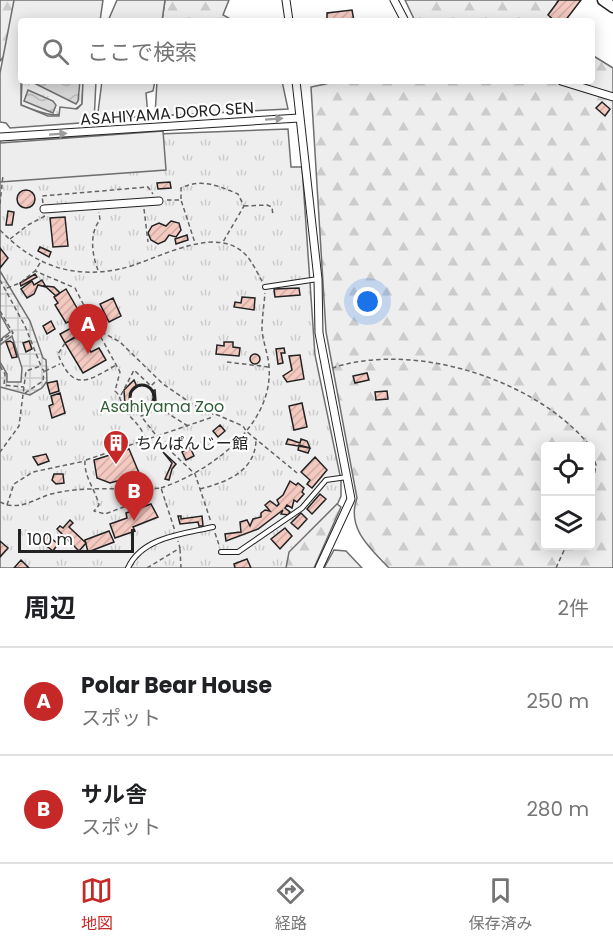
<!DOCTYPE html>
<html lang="ja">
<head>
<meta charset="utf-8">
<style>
  :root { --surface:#fff; --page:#f6f6f6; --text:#202124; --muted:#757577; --line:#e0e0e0; --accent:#c62828 }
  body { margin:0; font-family:Poppins,"Noto Sans JP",sans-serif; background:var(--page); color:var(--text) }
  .controls { position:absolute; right:18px; bottom:18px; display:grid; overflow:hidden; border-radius:6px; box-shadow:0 3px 15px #0003 }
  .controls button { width:54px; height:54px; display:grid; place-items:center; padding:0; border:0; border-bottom:2px solid var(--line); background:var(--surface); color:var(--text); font:30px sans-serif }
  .scale { position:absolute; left:18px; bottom:15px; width:116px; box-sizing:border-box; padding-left:6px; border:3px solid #222; border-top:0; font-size:16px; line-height:21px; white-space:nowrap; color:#222; -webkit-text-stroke:4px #fff; paint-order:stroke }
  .you { position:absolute; left:368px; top:302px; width:21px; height:21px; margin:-15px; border:4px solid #fff; border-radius:50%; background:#1a73e8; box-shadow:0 0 0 9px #1a73e833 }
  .badge { display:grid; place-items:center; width:39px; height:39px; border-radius:50%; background:var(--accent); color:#fff; font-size:20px; font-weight:700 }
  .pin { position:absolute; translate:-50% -50px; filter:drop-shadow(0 2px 3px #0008) }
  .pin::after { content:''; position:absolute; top:32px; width:21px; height:18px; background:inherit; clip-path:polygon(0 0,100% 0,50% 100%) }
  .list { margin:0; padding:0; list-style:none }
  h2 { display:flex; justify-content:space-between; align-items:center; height:78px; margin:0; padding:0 24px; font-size:26px }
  h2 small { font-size:20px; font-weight:400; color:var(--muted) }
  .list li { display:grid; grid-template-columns:39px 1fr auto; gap:18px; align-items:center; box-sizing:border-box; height:108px; padding:0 24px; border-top:2px solid var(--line) }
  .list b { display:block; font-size:22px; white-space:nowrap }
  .list p { margin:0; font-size:20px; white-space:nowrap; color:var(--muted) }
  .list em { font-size:20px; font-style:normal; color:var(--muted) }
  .icon { flex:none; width:33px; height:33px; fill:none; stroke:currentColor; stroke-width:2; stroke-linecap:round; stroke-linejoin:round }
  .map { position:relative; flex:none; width:613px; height:568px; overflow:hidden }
  .search { position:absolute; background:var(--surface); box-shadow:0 3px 15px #0003; left:18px; right:18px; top:18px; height:66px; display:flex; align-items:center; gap:15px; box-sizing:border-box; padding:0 21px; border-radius:6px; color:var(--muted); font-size:22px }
  .sheet { height:294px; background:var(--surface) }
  nav { display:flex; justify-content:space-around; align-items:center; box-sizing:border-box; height:84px; border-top:2px solid var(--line); background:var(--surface); font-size:16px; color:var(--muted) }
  nav a { display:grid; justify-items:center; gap:3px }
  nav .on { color:var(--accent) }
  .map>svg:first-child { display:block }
  .grass { fill:url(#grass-tufts); stroke:#6f6f6f; stroke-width:1.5 }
  .forest { fill:url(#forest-firs); stroke:#6f6f6f; stroke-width:1.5; fill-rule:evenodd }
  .parking { fill:#ededed; stroke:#6f6f6f; stroke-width:1.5 }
  .plaza { fill:url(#plaza-grid); stroke:#6f6f6f; stroke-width:1.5 }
  .water { fill:url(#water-waves); stroke:#6f6f6f; stroke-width:1.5 }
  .building { fill:url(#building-hatch); stroke:#222; stroke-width:1.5 }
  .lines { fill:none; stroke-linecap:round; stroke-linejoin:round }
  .lane-casing { stroke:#222; stroke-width:6 }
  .street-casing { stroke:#222; stroke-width:9 }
  .secondary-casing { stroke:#222; stroke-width:13 }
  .path { stroke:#646464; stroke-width:1.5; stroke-dasharray:4.5 3; stroke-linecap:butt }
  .lane { stroke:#fff; stroke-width:4 }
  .street { stroke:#fff; stroke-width:7 }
  .secondary { stroke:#fff; stroke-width:10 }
  .wall { stroke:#222; stroke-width:3 }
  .oneway { fill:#9c9c9c }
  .labels { text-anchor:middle; stroke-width:4.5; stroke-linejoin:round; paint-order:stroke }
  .street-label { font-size:16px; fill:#222; stroke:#fff }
  .park-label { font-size:16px; fill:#2f5e38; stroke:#fff }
  .poi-label { font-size:16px; fill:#222; stroke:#fff; text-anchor:start }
</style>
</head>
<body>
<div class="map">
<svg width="613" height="568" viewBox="0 0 613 568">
  <defs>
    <pattern id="grass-tufts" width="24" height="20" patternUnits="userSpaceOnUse" patternTransform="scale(1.5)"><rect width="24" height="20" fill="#eee"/><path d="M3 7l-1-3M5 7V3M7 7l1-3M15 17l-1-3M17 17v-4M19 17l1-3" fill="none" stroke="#ccc"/></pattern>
    <pattern id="forest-firs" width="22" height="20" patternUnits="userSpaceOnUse" patternTransform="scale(1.5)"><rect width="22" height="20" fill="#eee"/><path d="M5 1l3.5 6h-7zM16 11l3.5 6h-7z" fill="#ccc"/></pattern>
    <pattern id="plaza-grid" width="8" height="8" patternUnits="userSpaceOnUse" patternTransform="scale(1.5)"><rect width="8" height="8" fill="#ededed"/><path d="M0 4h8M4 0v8" fill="none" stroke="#cbcbcb"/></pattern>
    <pattern id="water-waves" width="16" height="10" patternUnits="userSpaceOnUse" patternTransform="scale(1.5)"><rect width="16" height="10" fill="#d9d9d9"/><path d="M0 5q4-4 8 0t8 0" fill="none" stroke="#bababa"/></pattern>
    <pattern id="building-hatch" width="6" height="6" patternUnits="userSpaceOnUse" patternTransform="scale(1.5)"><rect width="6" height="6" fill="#f3c9c0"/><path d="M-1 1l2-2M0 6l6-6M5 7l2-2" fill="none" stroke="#d0aca5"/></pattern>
  </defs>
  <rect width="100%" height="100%" fill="#fff"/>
  <!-- grass -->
  <path class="grass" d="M22,81h61l-1,23c-20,18 -39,10 -61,1z
    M288,129l3,38h11l13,188 26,125v16l-32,72h-309v-428z"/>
  <!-- forest -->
  <path class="forest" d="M0,0h19l-7,47 -12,14z
    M165,0h64l-6,15 11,6h-72z
    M405,0h153l-9,21h-138l3,-2z
    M592,55l21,13v500h-224c-19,-20 -43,-40 -32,-70l-31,-166 -15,-245 28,-6h253zM546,446h44v100h-44z
    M337,504l4,3 -27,61h-28l3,-16z"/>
  <!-- parking -->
  <path class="parking" d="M14,0h89l-3,21h-79v84l27,11h11l1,-9 17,2 5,-5 1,-23h13l-2,41 -84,6 -4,-5 -6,-1v-49z
    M117,0h48l-3,21h-54z
    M102,81h53l-2,10 -7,2 2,23 -51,4z
    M157,81h125l6,28 -133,7z
    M163,131l3,39 -166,12v-39z
    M334,550l12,1 16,17h-38z"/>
  <!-- plaza -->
  <path class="plaza" d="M0,271l30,50 13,37 3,2 1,21 -5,7 -12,7 -30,-8v-25l7,12v8h14l1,-14 -10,-32 -12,9v-5l10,-8 -10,-18z"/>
  <!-- water -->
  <path class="water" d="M30,81h50l-2,20 -2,3z
    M28,90l25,11 3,4 -3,8 -29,-12z"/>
  <!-- building -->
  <path class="building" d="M559,0h22l-16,21h-10l-7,-6z
    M352,10l2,11h-29l2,-1v-7z
    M602,102l8,7 -5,7 -9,-8z
    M170,182l1,6 -13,1 -1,-6z
    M17 199a9 9 0 1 1 18 0a9 9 0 1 1-18 0Z
    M8,211l6,1 -2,13h-6z
    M65,217l3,29 -15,1 -3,-29z
    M171,221l8,2 2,7 -5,7 -7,-2 -4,6 -7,3 -7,-4 -3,-7 4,-7 7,-3 7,3z
    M187,235l1,5 -12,4 -1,-5z
    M40,247l11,5 -2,5 -11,-6z
    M0,248l8,10 -8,10z
    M35,274l2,3 -16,9 -1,-3z
    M42,280l4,7 -8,-2 -4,9 -7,4 -6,-9 11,-8 2,4z
    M45,286l9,1 6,6 -4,3z
    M299,288l1,7 -25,2 -1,-8z
    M66,289l15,26 -5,2 4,6 4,-2 2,4 -7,4 -1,7 -8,-15 -4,2 -11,-18 3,-2 -4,-6z
    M242,297l13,1 -1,12 -20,-3 1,-5 6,1z
    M113,298l8,18 -12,6 -9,-18z
    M51,321l4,8 -8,5 -4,-8z
    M73,327l5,9 -13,7 -5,-9z
    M78,335l13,17 8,-4 7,12 -23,13 -18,-30z
    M10,341l3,2 4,14 -5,1 -6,-16z
    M29,341l3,8 -6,3 -3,-9z
    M224,342h9v5l7,1 -1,8 -23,-2 1,-9 7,1z
    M284,348l1,5h-4l2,10 -5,1 -2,-15z
    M250 359a5 5 0 1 1 10 0a5 5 0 1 1-10 0Z
    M300,355l4,24 -17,3 -4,-6 9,-6 -3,-14z
    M367,373l2,7 -14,3 -2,-7z
    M134,380l3,7 -6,5 -1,7 6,8h12l6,-9 -2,-7 3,-1 1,12 -7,8h-15l-2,3 -7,-8 -1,-15z
    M57,381l2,10 -9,3 -3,-11z
    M387,391l1,8 -12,1 -1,-8z
    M60,393l5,20 -13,5 -3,-12 4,-2 -2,-8z
    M302,403l5,24 -13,3 -5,-24z
    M220,425l5,6 -7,6 -5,-6z
    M288,439l12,4 1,-4 6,2 3,7 -24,-4z
    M299,445l11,3 -2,5 -10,-3z
    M190,447l4,9 -8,4 -4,-8z
    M129,449l13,31 -12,4 -2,-6 -18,5 -13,-5 -3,-18z
    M163,452l13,12 -4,5 -3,11 -4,-1 7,-16z
    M46,454l3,7 -11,4 -5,-8z
    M315,457l12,13 -15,18 -5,-4 3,-4 -9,-8z
    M54,474h9l1,9 -8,1 -4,-4z
    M290,481l6,4 2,-2 6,5 -2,4 2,2 -7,8 -3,-2 -2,8 -5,-3 -2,3 5,4 -2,3 -7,-1 2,-4 -25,19 -32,12 -1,-7 16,-2 -1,-10 7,-2 3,6 3,-7 8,-2v-4l4,-3 5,1 -5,-6 5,-4 7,5 2,-2 -2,-4 6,-5z
    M320,494l6,5 -14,15 -5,-5z
    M151,504l7,13 -25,10 2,4 -20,7 -5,-14 17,-6 -1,-5z
    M301,513l6,6 -9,10 -7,-6z
    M178,516h3v3l21,-3 1,10h-4l-1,-4 -18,2z
    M70,520l3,3 -4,4 17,16 -7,8 -22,-22 3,-3 3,2z
    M285,528l7,8 -12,13 -9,-10z
    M109,531l5,11 -26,10 -3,-12z
    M46,534l12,10 -5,7 -9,-7 2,-2 -4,-4z
    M0,541l8,7 -8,9z
    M247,559l4,9h-16l-1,-4z
    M21,560l8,8h-15z"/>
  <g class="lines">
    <defs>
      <path id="lane" d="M265,287l53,-8
        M221,552h17l64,-44 24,-28 21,-3
        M128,568c14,-31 55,-34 85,-41"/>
      <path id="street" d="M286,0l3,21
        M394,0l11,21
        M296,81l22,198 1,54 32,166 -32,69
        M561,81l52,16
        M0,137l299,-19
        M44,209l115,-8"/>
      <path id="secondary" d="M603,0l10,7"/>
    </defs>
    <!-- lane casing -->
    <use href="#lane" class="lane-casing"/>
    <!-- street casing -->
    <use href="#street" class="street-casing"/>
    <!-- secondary casing -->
    <use href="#secondary" class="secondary-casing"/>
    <!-- path -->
    <path class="path" d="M181,199v-11c20,-10 38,-2 57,6l6,12 -21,36
      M167,200h14l14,43
      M43,203l-1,-7 106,-9 5,7
      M0,204l3,-29
      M244,206l23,-1 5,2 1,9
      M144,209l4,33
      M0,230c34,35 71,49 120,39 34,-7 95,-47 126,-14 7,8 12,19 17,28
      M10,239l18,-14 17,-9
      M40,263l-5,8 40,17 21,41 24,13 43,42 29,20 51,22 3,5 51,42
      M98,270c-6,-15 -9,-37 2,-50l-1,-8
      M0,280l25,46 16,40 -15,5 -7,55 -19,26
      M7,288l13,-5 15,-12
      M0,311l13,22 -13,8
      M97,330l23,42 -5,19c6,5 5,11 9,17 8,13 16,15 22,32
      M65,343l-7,11c15,38 29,28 58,11
      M227,362l42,5
      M0,366l5,8 -1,11 20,2
      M332,368c82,-27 204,11 258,78
      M45,371l15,-7
      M25,393l18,-12 1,-10 -3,-4
      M121,395l13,-25 17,16 6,-6
      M188,426l-32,-20 -7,8 -8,2 21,27 33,31 16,48
      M590,447l6,18 -6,35
      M86,460l124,-42 3,-4
      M161,488c50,-17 113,-63 108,-122 -1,-12 -6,-24 -7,-36 0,-12 2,-25 3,-37
      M200,489c27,-7 56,-18 56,-50
      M0,502l7,3 7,-21 19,-12 52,-11c-1,16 10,28 14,44l-5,6 11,3 24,-9 -2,-13
      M7,505c17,3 28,-6 44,-11 36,-9 73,-3 110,-6l14,43
      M215,533l4,12
      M180,549l1,19
      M147,568l33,-20 -2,-7
      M556,568l10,-22"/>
    <!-- lane -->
    <use href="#lane" class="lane"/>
    <!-- street -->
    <use href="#street" class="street"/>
    <!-- secondary -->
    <use href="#secondary" class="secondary"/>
    <!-- wall -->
    <path class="wall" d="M130 397a12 12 0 1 1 24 0a12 12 0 1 1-24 0Z"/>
  </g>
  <!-- one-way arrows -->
  <defs><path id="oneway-solid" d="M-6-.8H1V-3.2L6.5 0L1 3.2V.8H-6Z" transform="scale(1.5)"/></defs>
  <g class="oneway">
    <use href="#oneway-solid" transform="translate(274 119) rotate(-4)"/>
    <use href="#oneway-solid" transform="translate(58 134) rotate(-4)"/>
  </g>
  <!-- icons -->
  <defs>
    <symbol id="building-pin" viewBox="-11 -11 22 30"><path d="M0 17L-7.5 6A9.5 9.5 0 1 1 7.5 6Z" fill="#c62828" stroke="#fff"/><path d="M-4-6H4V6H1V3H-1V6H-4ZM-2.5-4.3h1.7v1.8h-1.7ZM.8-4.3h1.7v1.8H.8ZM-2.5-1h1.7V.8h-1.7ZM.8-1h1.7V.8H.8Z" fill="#fff"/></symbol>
  </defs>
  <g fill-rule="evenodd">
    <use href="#building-pin" x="101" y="428" width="30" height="40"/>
  </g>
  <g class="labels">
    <!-- street labels -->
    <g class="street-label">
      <text transform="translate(167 113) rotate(-4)" y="6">ASAHIYAMA DORO SEN</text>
    </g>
    <!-- park labels -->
    <g class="park-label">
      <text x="162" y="412">Asahiyama Zoo</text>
    </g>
    <!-- poi labels -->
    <g class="poi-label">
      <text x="136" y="449">ちんぱんじー館</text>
    </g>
  </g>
</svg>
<div class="controls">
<button><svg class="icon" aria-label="locate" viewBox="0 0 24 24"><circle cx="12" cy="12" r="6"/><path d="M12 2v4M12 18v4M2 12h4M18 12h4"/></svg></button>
<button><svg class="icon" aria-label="layers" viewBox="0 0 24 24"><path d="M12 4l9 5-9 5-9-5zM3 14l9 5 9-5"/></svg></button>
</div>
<div class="scale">100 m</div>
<div class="you"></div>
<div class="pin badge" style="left:88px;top:354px">A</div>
<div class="pin badge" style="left:134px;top:521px">B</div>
<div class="search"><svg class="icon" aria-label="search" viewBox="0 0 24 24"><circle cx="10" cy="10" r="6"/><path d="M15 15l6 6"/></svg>ここで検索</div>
</div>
<section class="sheet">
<h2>周辺<small>2件</small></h2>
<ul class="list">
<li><span class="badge">A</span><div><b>Polar Bear House</b><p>スポット</p></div><em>250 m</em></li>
<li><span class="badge">B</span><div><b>サル舎</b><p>スポット</p></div><em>280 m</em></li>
</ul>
</section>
<nav>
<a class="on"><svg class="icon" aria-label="map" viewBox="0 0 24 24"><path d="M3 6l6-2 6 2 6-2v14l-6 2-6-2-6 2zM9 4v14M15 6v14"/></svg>地図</a>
<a><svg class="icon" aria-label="directions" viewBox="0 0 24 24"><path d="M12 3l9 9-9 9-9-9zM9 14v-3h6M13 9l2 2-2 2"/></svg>経路</a>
<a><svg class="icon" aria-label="saved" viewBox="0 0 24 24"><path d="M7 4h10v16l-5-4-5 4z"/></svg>保存済み</a>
</nav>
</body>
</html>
